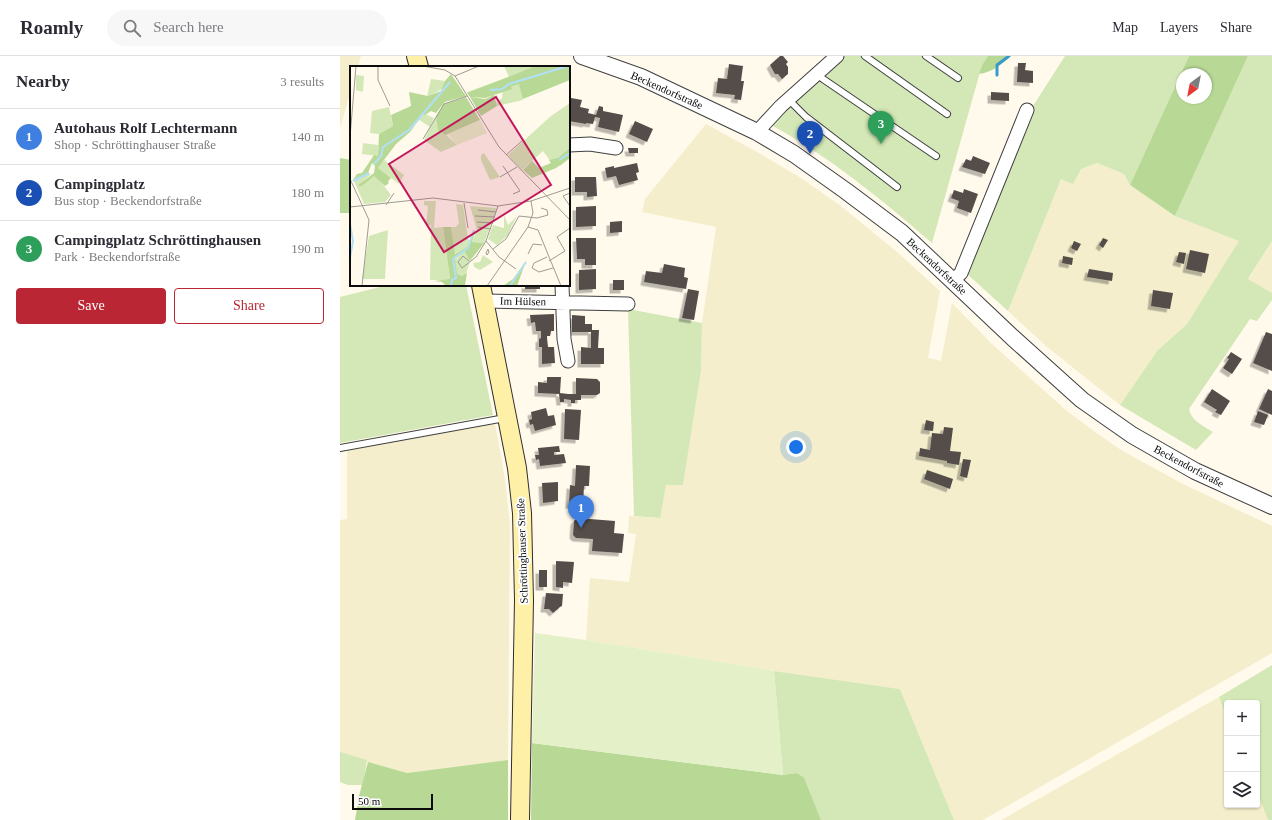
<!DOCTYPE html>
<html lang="en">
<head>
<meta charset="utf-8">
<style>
  :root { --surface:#fff; --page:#f7f7f7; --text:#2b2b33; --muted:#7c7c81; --line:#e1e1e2; --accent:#bb2635 }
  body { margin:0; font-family:Georgia,serif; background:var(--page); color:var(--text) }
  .controls { position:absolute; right:12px; bottom:12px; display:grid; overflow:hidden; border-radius:4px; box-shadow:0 1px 3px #0004 }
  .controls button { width:36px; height:36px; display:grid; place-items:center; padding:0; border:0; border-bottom:1px solid var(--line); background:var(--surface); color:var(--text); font:20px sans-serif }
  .compass { position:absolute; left:836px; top:12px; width:36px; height:36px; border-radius:50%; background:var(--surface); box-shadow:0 1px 3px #0004; rotate:212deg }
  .scale { position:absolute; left:12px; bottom:10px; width:81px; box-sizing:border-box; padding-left:4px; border:2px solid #0c0c0c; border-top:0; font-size:11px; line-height:14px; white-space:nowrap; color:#0c0c0c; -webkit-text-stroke:3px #fff; paint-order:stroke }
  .you { position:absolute; left:456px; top:391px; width:14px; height:14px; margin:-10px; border:3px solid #fff; border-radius:50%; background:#1a73e8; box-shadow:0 0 0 6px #1a73e833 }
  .badge { display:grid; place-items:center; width:26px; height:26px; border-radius:50%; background:var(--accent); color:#fff; font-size:13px; font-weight:700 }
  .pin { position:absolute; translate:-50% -33px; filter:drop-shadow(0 1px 2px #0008) }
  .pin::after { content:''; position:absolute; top:21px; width:14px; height:12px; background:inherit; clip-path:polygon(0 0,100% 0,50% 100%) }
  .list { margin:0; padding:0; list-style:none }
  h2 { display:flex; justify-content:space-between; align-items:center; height:52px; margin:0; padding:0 16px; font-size:17px }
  h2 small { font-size:13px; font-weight:400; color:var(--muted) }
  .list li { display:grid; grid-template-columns:26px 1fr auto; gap:12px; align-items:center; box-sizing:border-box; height:56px; padding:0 16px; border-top:1px solid var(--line) }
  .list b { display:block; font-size:15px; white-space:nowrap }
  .list p { margin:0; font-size:13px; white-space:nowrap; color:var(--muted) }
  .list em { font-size:13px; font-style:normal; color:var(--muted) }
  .actions { display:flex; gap:8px; padding:12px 16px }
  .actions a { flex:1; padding:9px 0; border:1px solid var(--accent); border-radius:4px; text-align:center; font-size:14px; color:var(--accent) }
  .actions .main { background:var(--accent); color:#fff }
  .icon { flex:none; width:22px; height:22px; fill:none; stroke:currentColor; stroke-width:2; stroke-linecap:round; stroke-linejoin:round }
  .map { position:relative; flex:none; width:932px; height:764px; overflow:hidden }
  header { display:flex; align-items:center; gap:24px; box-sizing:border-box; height:56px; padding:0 20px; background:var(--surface); border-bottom:1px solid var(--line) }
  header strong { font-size:19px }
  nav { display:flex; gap:22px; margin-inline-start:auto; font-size:14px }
  .search { width:280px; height:36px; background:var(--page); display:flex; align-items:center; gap:10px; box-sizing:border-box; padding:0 14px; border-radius:22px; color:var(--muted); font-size:15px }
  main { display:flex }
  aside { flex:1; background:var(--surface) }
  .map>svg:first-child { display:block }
  .farmland { fill:#f4eecc }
  .green { fill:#d3e8b6 }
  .forest { fill:#b8d995; fill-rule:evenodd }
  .pitch { fill:#e4f0c8 }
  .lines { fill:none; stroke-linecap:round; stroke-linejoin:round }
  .stream { stroke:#3899cc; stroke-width:3 }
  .building { fill:#554d49; filter:url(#shadow) }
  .service-casing { stroke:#3f3f3f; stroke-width:8 }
  .minor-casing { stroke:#3f3f3f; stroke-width:15 }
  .tertiary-casing { stroke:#3f3f3f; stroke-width:18 }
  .secondary-casing { stroke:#2e2e2e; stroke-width:20 }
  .service { stroke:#fff; stroke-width:6 }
  .minor { stroke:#fff; stroke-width:13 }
  .tertiary { stroke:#fff; stroke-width:16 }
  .secondary { stroke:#fef0a7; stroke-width:18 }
  .labels { text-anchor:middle; stroke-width:4; stroke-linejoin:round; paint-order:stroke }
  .street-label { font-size:11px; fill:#0c0c0c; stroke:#fff }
  .inset-river { fill:none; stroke:#b1e0f6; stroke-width:2 }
  .inset-road { fill:none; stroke:#9e9b92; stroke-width:1 }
  .view { fill:#c2185b; fill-opacity:0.15; stroke:#c2185b; stroke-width:2 }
  .inset-edge { fill:none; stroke:#0c0c0c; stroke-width:2 }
</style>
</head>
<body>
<header>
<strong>Roamly</strong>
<div class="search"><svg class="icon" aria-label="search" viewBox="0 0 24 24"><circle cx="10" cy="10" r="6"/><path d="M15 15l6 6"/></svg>Search here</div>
<nav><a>Map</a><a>Layers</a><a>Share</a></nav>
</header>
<main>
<aside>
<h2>Nearby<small>3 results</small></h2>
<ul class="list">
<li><span class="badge" style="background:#3f7fe0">1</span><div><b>Autohaus Rolf Lechtermann</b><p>Shop · Schröttinghauser Straße</p></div><em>140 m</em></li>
<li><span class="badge" style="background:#1a4fb4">2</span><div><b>Campingplatz</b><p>Bus stop · Beckendorfstraße</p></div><em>180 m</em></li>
<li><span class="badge" style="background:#2e9e5b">3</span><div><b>Campingplatz Schröttinghausen</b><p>Park · Beckendorfstraße</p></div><em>190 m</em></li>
</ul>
<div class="actions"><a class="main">Save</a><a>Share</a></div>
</aside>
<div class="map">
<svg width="932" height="764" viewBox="0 0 932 764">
  <defs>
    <filter id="shadow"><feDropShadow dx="-3.5" dy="3.5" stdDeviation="0" flood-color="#0004"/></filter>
  </defs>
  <rect width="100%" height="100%" fill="#fffaec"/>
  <!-- farmland -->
  <path class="farmland" d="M0,0h21l-3,11h-7v23l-11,38z
    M366,68l53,29 42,25 40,28 56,46 43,39 -12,67 13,3 11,-58 40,41 75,67 31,23 23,16 62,34 89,42v127l-289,167h-29l-54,-131 -126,-18 -188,-31 4,-62 39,4 7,-48 -8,-1 1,-17 30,2 7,-34 17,1 18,-114 1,-48 14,-96 -74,-15 3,-13z
    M757,107l27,11 6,11 45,31 65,25 -53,83 -30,27 -37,54 -73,-58 -39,-36 53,-132 20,-10z
    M932,185v52l-24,-13z
    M155,367l10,56 5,46 -2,235 -101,13 -67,-18v-235l7,-1v-69z
    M879,641l8,20v88h30v-13l11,28h-267z"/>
  <!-- green -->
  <path class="green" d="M500,0h148l-6,9 -50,178c-50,-43 -103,-87 -161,-118z
    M725,0h124l-59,129 -6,-11 -27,-11 -16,6 -8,15 -12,-5 -53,132 -42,-38 65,-164z
    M908,0h24v185l-24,38 24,14v7l-15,21 -7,-2 -61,90c2,12 15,17 24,23l-17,18 -76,-45 37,-54 30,-27 52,-83 -64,-25z
    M48,229h78l27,130 -153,28v-146z
    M288,253l74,14 -1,48 -18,114h-17l-6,33 -26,-2z
    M932,609v155h-4l-11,-28v-89h-30v14l-8,-20z
    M434,615l126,18 54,131h-133l-18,-42 -6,-5 -14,2z
    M0,696l27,8 -4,25h-15l-8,-3z"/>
  <!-- forest -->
  <path class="forest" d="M648,0h23c-10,9 -18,16 -32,18l3,-9z
    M849,0h59l-73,160 -45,-31zM842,18h24v24h-24z
    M0,102l11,2v53h-11z
    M192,687l251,32 14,-2 7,5 17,42h-290z
    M168,704v60h-153l4,-24 9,-34 39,11z"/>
  <!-- pitch -->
  <path class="pitch" d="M195,577l51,7 188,31 9,104 -251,-32z"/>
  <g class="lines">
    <!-- stream -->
    <path class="stream" d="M657,19v-10l12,-9"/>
  </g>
  <!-- building -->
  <path class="building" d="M440,0h3l5,6 -2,2 2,3v7l-6,5 -4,-5h-3l-5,-9z
    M678,7h8l-1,7 8,1v12l-16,-1z
    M389,8l14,2 -2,15h3l-3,19 -7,-1 1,-4 -19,-2 2,-15 9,1z
    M651,36l18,1v8l-18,-1z
    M231,42l11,2 -2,7 9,2 -1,4 8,2 3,-9 4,1v4l20,4 -4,17 -21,-5 2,-9 -5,-1 -2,7 -7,-1v1l-17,-3v-13z
    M295,65l18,8 -6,13 -18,-8z
    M288,92h10v5h-9z
    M633,100l17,7 -5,11 -23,-7 4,-8 5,2z
    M297,107l2,9 -3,1 2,7 -19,5 -3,-9 -9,2 -2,-10 9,-2v2z
    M235,121h21l1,19 -10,1v-5h-12z
    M624,133l14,5 -7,19 -14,-5 2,-7 -8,-3 3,-8 9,3z
    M256,150v20l-20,1v-20z
    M282,165v11l-12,1v-11z
    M236,182h20v27h-11v-6h-8z
    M763,182l5,2 -5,8 -4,-3z
    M734,185l7,3 -4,7 -6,-3z
    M850,194l19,4 -4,19 -19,-4z
    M839,196l7,1 -2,11 -8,-2z
    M723,200l10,2 -1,7 -10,-2z
    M324,208l21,4 -1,9 4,1 -2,11 -42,-7 2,-11 16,2z
    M256,213v20l-17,1v-20z
    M749,213l24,4 -1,8 -25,-4z
    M273,224h11v10h-11z
    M185,229h15v4h-15z
    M348,233l11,2 -5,29 -12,-2z
    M813,234l20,3 -3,16 -19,-3z
    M214,258v17h-3l-1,5h-3v2l1,9h6l1,16 -13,1v-17h-3v-8l2,-1v-7h-5l-1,-9 -4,1 -1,-8z
    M232,259l13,1v8h7v6h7l-1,18h6v16h-23v-17l10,1v-16h-19z
    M926,276l6,2v37l-19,-8z
    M891,296l11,7 -10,15 -9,-6 6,-9 -2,-1z
    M207,321h14l-1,16 8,1h8v-16l21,1 3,3v11l-3,2h-16v5h-6v3h-4v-3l-7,-1v3h-4l-1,-8 -21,-1v-11l9,1z
    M872,333l18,12 -9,14 -6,-3 2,-2 -13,-8z
    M928,333l4,2v24l-13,-6z
    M206,352l2,8 6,-1 2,10 -21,6 -2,-7 -3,1 -1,-5 3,-1 -1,-7z
    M225,353l16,1 -2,30 -15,-1z
    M918,355l10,4 -4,10 -10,-3z
    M586,364l8,2 -1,9 -9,-1z
    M604,371l9,1 -3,23 11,1 -2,13 -12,-2v-2l-28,-5 1,-8 10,2 2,-17 11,1z
    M219,390l1,6h-6v3l10,-1 2,9 -26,3 -1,-7 -3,1 -1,-5h4l-1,-7z
    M623,403l8,1 -4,18 -7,-2z
    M236,409l14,1 -1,20h-5l-1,19h-14l1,-20 5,1z
    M587,414l26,9 -3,10 -26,-10z
    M218,426v19l-15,2 -1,-20z
    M237,462l38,3 -1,12 10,1 -2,19 -30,-2 1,-12 -17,-1 -3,-3 1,-14z
    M216,505l18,1 -2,21 -9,-1v6l-7,-1z
    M199,514h8v17h-8z
    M206,537l17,1 -1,12 -2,1 -7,6 -4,-4h-5z"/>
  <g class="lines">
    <defs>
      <path id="service" d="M525,0l82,58
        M586,0l32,22
        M477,18l6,5 113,77
        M449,44l17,17 91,70
        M0,392l165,-30"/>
      <path id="minor" d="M417,76l24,-26 56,-50
        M229,89l21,-1 26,4
        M613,225l8,-8 66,-163
        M222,229l2,54 4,22
        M144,245l144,3"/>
      <path id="tertiary" d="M242,0l59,21 116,55 37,22 52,37 56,42 110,104 70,63 50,35 63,36 77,35"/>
      <path id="secondary" d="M76,0l3,11
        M141,229l36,183 5,45 2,87 -4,220"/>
    </defs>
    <!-- service casing -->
    <use href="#service" class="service-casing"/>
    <!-- minor casing -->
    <use href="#minor" class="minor-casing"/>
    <!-- tertiary casing -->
    <use href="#tertiary" class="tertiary-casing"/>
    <!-- secondary casing -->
    <use href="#secondary" class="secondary-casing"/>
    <!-- service -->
    <use href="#service" class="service"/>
    <!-- minor -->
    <use href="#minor" class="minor"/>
    <!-- tertiary -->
    <use href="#tertiary" class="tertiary"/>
    <!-- secondary -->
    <use href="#secondary" class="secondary"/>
  </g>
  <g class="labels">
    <!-- street labels -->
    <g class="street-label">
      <text transform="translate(327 34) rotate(24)" y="4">Beckendorfstraße</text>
      <text transform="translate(597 210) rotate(43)" y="4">Beckendorfstraße</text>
      <text transform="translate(183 245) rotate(1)" y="4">Im Hülsen</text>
      <text transform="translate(849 410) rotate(28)" y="4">Beckendorfstraße</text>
      <text transform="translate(182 495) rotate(-92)" y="4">Schröttinghauser Straße</text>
    </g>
  </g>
  <!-- overview -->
  <g transform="translate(10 10)">
    <rect width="220" height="220" fill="#fffaec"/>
    <path d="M154,0h66l-48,18 1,16 -26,6 -1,-3 6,-5 1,-10 -30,8 -6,-4 42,-15zM6,9l8,1 -1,16 -7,-2zM81,13l14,2 -1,7 -17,9zM220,37v55l-10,8 -2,-4h-7l-8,-11 -21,19 -14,-15 43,-39zM39,41l4,19 -14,8 -9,-1 2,-22zM73,47l11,5 -4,9 -12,-8zM86,50l3,12 18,17 -16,7 -17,-12zM13,77l15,2v11l-16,-2zM134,87l16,24 -10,3 -9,-20v-5zM34,94l20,15 -5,9 -21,-16zM18,107l3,1 -13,12h4l10,-10h4l15,19 -6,7 -21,2 -10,-23zM74,135h12l-2,27 9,-1 7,53h-20l1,-55h-5l2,-19 -4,-1zM106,138l7,1 5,34 2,1 -3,7 -13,7 -3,-27h5l3,-4zM120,140l27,2 -13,35 -12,-1 5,-12zM154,149l4,10 9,-9 -10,20 -10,9 -9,-6 5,-14 11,3zM38,164l-3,49h-23l7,-43zM114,185l6,10 -4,13 -4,2 -5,-2 -3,-13zM133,189l10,7 -13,8 -6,-3 -1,-4 7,-1z" fill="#d3e8b6"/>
    <path d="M186,0h34v14l-47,19 -4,-15 -8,2 1,3 -27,9 -15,-1 -3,-4zM101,8l15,22 -21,6 -9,11 -5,-2 -6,4 -2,-1 -13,18 -14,12 -18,24 13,10 -3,3 1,2 -4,3 -11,-10 -12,10h-5l17,-13 1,-7 -3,-3 -4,10 -15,7 4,-6 5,-1 12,-18 4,1 1,-22 14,-8 -2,-11 20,-9 -2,-14 19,4 13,-5 4,-10zM144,29l3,11 -16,10 -11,-19 15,2zM116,31l14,23 -34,15 -8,-5 -2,-14 8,-12zM220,82v10l-14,10 -24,10 -9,-8 9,-9 7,7 12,-5 -2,-3 9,-2zM93,161h8l4,27 12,-7 9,-18 -4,13 12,1 -14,18 -6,-10 -9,8 2,15 5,2 5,-3 -2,12 -19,1 -4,-4 -8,-1 16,-2zM176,195l-9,25h-14l10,-7z" fill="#b8d995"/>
    <path d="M130,54l7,13 -30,12 -9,-11z" fill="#e4f0c8"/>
    <path class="inset-river" d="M140,24l12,-1 7,-5 59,-18M209,94l11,-7M24,98l7,-8 2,-9 26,-17 41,-48M3,115l16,-8M0,158l3,17 -3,17M101,220l1,-6 4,-2 -3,-19 15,-11 6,-18M160,220l16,-24"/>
    <path class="inset-road" d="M28,0v14l12,26M73,0l22,4 10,6 44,71 71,73M105,10l24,-10M0,71l6,-71M73,73l21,-35 23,-8M156,89l17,-15M153,100l17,25 -7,3M150,111l17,-10M0,113l19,41 -7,66M220,127l-7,3 7,10M114,137l4,25M36,139l8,-12M0,141l83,-9 65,8 33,-5 39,-13M128,144l18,2M125,150l20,1M127,156l16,1M128,161l13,2M178,161l10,3 23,56M136,175l13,16 17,12M138,183l1,3 -2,3 -1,-2zM143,183l13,-10 13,-23 18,2 11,-3 -1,-5 -6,-2M178,188l5,-10 9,1M197,191l-13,6 -2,5 7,4 14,-4M119,195l-6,-5 -5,6 4,6 14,-11 10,-16 12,-35M199,195l16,-10 -8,-14 13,-9M137,220l41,-59 5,-14 -2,-12"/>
    <path class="view" d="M146,31l55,88 -107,67 -55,-88z"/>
    <rect width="220" height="220" class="inset-edge"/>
  </g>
</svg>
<div class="controls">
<button>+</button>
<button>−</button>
<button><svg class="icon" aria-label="layers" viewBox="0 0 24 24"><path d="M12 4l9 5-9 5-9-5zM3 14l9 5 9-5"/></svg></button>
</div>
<svg class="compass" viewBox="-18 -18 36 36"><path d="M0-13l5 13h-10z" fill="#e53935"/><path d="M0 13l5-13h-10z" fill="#7c7c81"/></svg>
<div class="scale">50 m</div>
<div class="you"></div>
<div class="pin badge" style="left:241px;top:472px;background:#3f7fe0">1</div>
<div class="pin badge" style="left:470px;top:98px;background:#1a4fb4">2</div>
<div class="pin badge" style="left:541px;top:88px;background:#2e9e5b">3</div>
</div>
</main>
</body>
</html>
